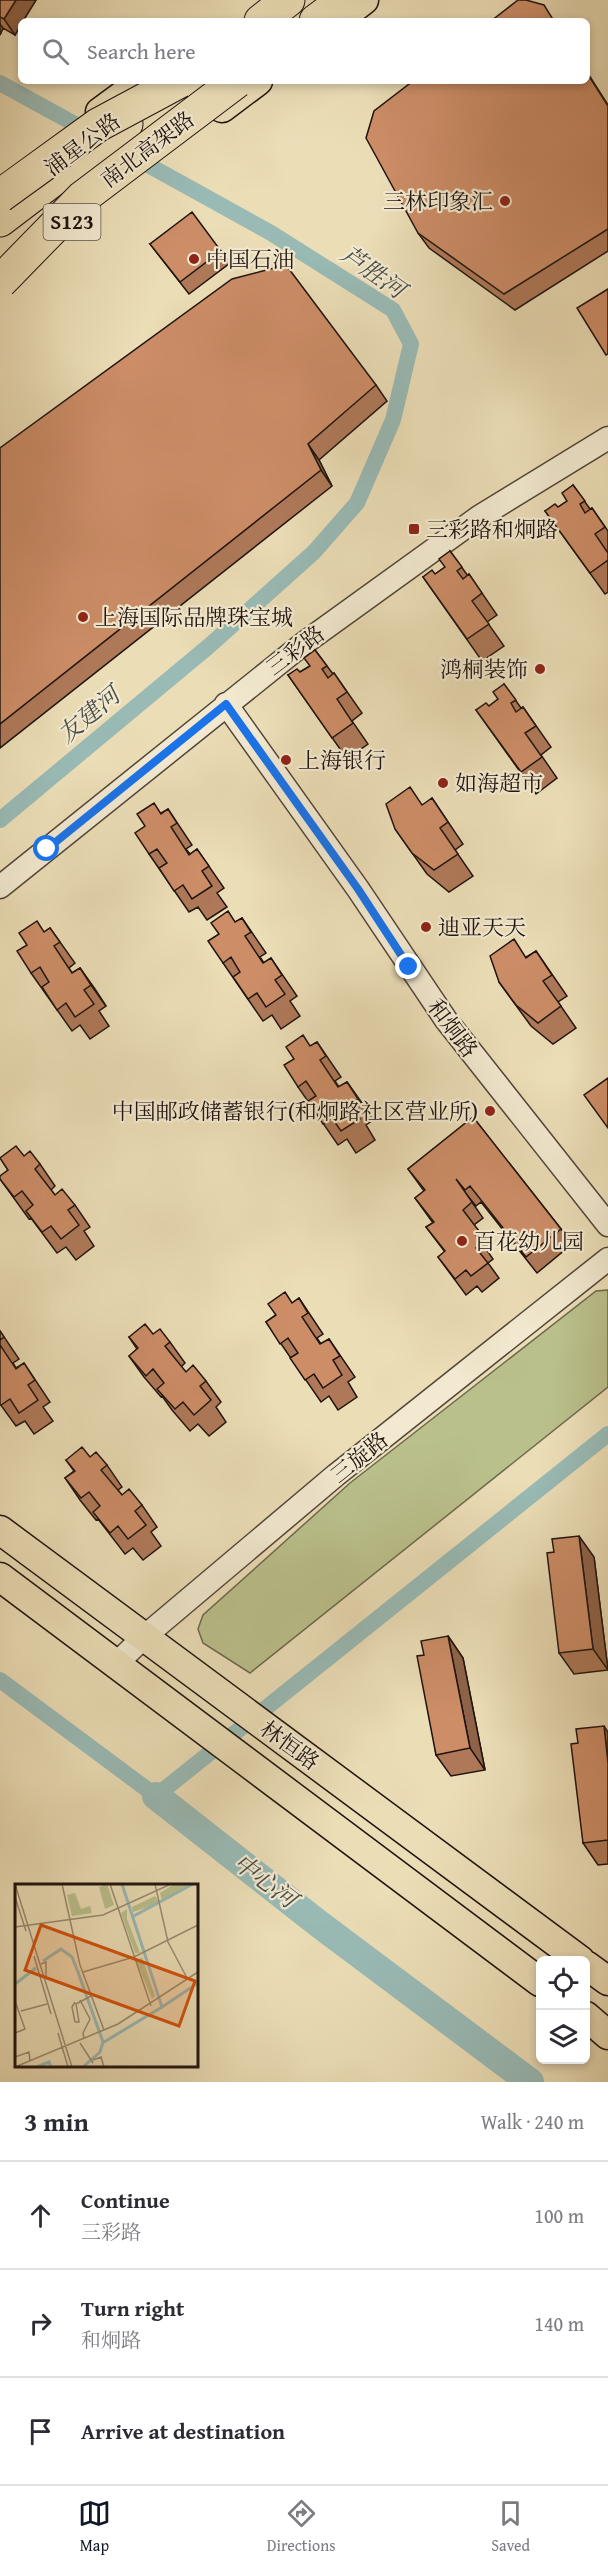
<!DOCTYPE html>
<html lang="en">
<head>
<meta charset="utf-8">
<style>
  :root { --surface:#fff; --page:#f7f7f7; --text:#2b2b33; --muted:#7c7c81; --line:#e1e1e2; --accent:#111827 }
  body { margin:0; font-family:"Gentium Book Plus","Noto Serif SC",serif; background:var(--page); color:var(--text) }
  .controls { position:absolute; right:18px; bottom:18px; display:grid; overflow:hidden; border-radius:9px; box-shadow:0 3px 9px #0003 }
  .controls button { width:54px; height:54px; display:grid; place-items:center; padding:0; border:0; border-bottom:2px solid var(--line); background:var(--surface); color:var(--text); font:30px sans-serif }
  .stop { position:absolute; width:18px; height:18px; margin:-14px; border:4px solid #1a73e8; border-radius:50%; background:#fff }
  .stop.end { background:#1a73e8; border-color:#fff; box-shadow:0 2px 6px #0008 }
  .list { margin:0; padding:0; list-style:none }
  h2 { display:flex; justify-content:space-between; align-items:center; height:78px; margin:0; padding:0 24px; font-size:26px }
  h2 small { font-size:20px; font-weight:400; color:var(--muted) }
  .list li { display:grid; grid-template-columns:39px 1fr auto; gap:18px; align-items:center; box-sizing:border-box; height:108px; padding:0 24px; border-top:2px solid var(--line) }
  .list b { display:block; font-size:22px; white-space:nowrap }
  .list p { margin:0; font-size:20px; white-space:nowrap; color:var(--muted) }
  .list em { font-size:20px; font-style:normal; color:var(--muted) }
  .icon { flex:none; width:33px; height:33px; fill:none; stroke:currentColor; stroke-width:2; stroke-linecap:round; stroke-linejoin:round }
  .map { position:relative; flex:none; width:608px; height:2082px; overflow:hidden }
  .search { position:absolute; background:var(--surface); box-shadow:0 3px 9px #0003; left:18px; right:18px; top:18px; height:66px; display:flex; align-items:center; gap:15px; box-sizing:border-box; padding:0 21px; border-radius:9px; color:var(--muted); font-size:22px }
  .sheet { height:402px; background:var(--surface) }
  nav { display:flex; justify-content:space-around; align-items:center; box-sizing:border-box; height:84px; border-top:2px solid var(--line); background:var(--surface); font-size:16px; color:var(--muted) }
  nav a { display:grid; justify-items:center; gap:3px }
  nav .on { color:var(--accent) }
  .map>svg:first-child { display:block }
  .green { fill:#bac08c; stroke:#6c6a4e; stroke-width:1.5 }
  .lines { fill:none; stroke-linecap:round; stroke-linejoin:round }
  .canal { stroke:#99bab5; stroke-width:16 }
  .river { stroke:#99bab5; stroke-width:28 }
  .minor-casing { stroke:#524639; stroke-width:25 }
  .major-casing { stroke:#1f140f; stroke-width:31 }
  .highway-casing { stroke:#1f140f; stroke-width:35 }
  .minor { stroke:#f2e9d0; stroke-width:22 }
  .major { stroke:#ebddb6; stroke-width:28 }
  .highway { stroke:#ebddb6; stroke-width:33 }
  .highway-bridge-casing { stroke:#1f140f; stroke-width:35; stroke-linecap:butt }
  .highway-bridge { stroke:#ebddb6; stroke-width:33 }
  .wall { fill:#af7959; stroke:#1f140f; stroke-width:1.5 }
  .shaded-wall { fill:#8f6348; stroke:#1f140f; stroke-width:1.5 }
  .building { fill:#cc8d67; stroke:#1f140f; stroke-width:1.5 }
  .route { stroke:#1a73e8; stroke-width:8 }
  .poi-dot { fill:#8f2418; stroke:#f2e9d0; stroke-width:2 }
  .labels { text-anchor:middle; stroke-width:4.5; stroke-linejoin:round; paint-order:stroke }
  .shield { fill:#f2e9d0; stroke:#5e5449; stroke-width:1.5 }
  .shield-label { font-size:21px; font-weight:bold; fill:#1f140f }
  .street-label { font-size:22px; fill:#1f140f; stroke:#f2e9d0 }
  .poi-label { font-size:22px; fill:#1f140f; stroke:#f2e9d0; text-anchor:start }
  .water-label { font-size:24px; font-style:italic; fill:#4a4e49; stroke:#f2e9d0 }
  .inset-river { fill:none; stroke:#99bab5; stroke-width:3 }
  .inset-road { fill:none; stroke:#998d73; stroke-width:1.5 }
  .view { fill:#d4520c; fill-opacity:0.15; stroke:#d4520c; stroke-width:3 }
  .inset-edge { fill:none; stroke:#1f140f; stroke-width:3 }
</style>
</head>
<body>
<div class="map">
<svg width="608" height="2082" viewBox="0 0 608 2082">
  <rect width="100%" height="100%" fill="#ebddb6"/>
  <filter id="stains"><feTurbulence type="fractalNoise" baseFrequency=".00333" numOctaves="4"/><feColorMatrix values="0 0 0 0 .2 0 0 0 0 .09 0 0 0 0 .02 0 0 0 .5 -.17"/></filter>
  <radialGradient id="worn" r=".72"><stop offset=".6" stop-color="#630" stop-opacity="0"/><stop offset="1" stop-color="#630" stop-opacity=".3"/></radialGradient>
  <!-- green -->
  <path class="green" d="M608,1290v97l-358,286 -47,-30 -5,-14 5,-14 147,-132 246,-192z"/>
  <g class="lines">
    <!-- canal -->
    <path class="canal" d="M0,83l91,50
      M0,820l209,-174 105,-94 43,-49 36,-83 18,-76 -18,-34 -122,-77 -139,-77
      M0,1680l156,116 452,-362"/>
    <!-- river -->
    <path class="river" d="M156,1796l163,128 211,158"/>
    <defs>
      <path id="minor" d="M226,704l132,185 88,131 162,205
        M0,887l303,-243 176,-127 129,-79
        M116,1664l28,-27 192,-162 272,-216"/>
      <path id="major" d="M337,21l27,-21
        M222,108l36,-27
        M100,112l42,-31
        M0,1530l580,430
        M0,1577l540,405
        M586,1965l22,16
        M586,2016l22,19"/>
      <path id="highway" d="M261,21l27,-21
        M316,21l28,-21
        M0,220l126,-96"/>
    </defs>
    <!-- minor casing -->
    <use href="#minor" class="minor-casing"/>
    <!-- major casing -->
    <use href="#major" class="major-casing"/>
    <!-- highway casing -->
    <use href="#highway" class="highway-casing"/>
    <!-- minor -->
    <use href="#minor" class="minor"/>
    <!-- major -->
    <use href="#major" class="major"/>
    <!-- highway -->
    <use href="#highway" class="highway"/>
    <defs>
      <path id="highway-bridge" d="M0,196l98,-71 82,-44
        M0,282l82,-84 155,-117"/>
    </defs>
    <!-- highway-bridge casing -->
    <use href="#highway-bridge" class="highway-bridge-casing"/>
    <!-- highway-bridge -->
    <use href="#highway-bridge" class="highway-bridge"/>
  </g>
  <!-- wall -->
  <path class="wall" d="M0,0h36l-13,21h-2v4l-6,10 -12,-7 -3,7z
    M608,105v146l-93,59 -86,-62 -11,-15z
    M150,244l71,7 9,12 -41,31z
    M376,385l11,16 -68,59 13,26 -332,262v-300z
    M573,485l17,24 2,-1 16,23v61l-3,2 -60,-83 13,-4 9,-6z
    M450,551l18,25 1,-2 28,41 -10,7 17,24 -22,15 -59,-84 12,-3 10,-7z
    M315,650l18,24 1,-1 28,40 -10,8 16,23 -21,15 -59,-84 12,-3 10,-6z
    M504,684l17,24 2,-1 28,40 -10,8 16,23 -21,16 -60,-84 13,-4 9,-7z
    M432,798l31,46 -8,6 18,26 -24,16 -22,-18 -32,-45z
    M168,809l24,36 -6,4 4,5 7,-5 27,39 -7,5 10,14 -20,13 -9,-13 -9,5 -40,-58 12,-41z
    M242,918l24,35 -6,4 4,6 7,-5 26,38 -7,5 10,15 -19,13 -9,-14 -9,6 -40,-58 -4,-29z
    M50,928l25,35 -6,5 3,5 8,-5 26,38 -7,5 10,15 -19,13 -10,-14 -8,6 -41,-58 13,-41z
    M536,951l31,45 -9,6 18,26 -23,16 -22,-18 -32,-44 27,-25z
    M317,1042l24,35 -6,4 4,6 8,-5 26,38 -7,5 9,15 -19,13 -9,-14 -9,6 -40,-58 13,-41z
    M473,1117l88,112 11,15 -35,29 -56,-71 -5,4 -9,-11 16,23 -9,7 16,21 -4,3 7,10 -5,4 11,15 -17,14 -5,-6 -11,9 -28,-38 7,-5 -19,-25 7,-4 -18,-25 9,-7 -16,-22z
    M24,1156l16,8 15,22 -4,4 4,5 20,10 15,22 -6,4 10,15 -18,14 -10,-13 -9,6 -26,-35 -2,1 -29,-40 8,-9 -8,-12z
    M299,1298l24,36 -6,4 4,6 8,-5 26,38 -7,5 9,15 -19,13 -9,-14 -8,6 -55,-80z
    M0,1331l19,28 -6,4 3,5 8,-5 26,39 -7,5 10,14 -19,13 -9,-13 -9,5 -16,-22z
    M153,1334l17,8 15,21 -4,4 5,5 20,9 15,21 -5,5 10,15 -17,14 -11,-12 -8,7 -18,-21 -10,-14 -1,1 -17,-20 -15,-21 8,-7 -8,-12z
    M90,1457l17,8 15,22 -4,3 4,5 20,10 15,22 -6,5 10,14 -18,14 -10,-12 -8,6 -27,-35 -2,1 -16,-20 -15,-22 9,-7 -8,-11z
    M594,1557l14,113 -34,4 -15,-21z
    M448,1636l15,22 22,112 -34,6 -15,-21 -12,-100z
    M608,1732v132l-10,1 -15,-22 -5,-100z"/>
  <!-- shaded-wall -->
  <path class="shaded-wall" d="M16,0h20l-13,21h-2v4l-6,10 -11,-16z
    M0,24l3,4 -3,7z
    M587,72l21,33v1l-21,-33z
    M308,444l11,16 13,26 -11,-16z
    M80,968l15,21 11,17 -15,-21z
    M347,1082l15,21 11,17 -15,-21z
    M579,1536l15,21 14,113 -15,-21z
    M448,1636l15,22 22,112 -15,-22z
    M604,1726l4,6v31z"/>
  <!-- building -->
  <path class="building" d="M0,0h16l-12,19 -4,-2z
    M518,0h8l18,5 10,16h-63z
    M587,73l21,33v123l-104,65 -86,-61 -52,-95 8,-27 39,-30h174z
    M192,212l29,39 -41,31 -30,-38z
    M286,265l90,120 -68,59 13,26 -321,254v-276l232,-169z
    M608,289v65l-2,1 -29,-47z
    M573,485l12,16 -5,3 5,9 7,-5 13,19 -10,7 13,19v7l-18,13 -45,-62 10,-7 3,3 9,-6 -5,-8z
    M450,551l12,16 -5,4 6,8 6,-5 13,19 -10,8 17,23 -22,15 -44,-62 9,-7 3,4 10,-7 -6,-8z
    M315,650l12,16 -5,3 6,9 6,-5 13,19 -10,7 16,24 -21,15 -44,-63 9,-6 3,3 10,-6 -6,-8z
    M504,684l12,16 -5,3 5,9 7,-5 13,19 -11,7 17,24 -21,15 -45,-62 10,-7 3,3 9,-7 -5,-7z
    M410,787l12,18 10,-7 16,24 -8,6 18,26 -24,16 -22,-17 -17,-24 -9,-25z
    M154,803l7,11 7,-5 9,14 -6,4 18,28 8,-6 12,17 -7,5 10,15 -20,13 -9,-14 -9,6 -15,-23 8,-5 -10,-14 -8,5 -14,-21 10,-7 -8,-12z
    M228,911l7,11 7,-4 9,14 -6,4 18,27 8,-5 11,17 -7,5 10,14 -19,13 -9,-14 -9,6 -15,-22 7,-5 -9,-15 -8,6 -15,-22 11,-7 -8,-11z
    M37,921l7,11 6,-4 10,14 -6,4 18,27 8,-5 11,17 -7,5 10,14 -19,13 -9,-14 -9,7 -15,-23 7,-5 -9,-15 -9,6 -14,-22 10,-6 -8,-12z
    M514,939l12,19 10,-7 16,24 -9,6 18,25 -23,17 -22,-18 -17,-23 -9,-26z
    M303,1035l7,11 7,-4 9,14 -6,4 18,27 9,-5 11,17 -7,5 9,15 -19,12 -9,-13 -9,6 -15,-23 8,-5 -10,-15 -8,6 -14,-22 10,-6 -8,-12z
    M608,1078v50l-24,-33z
    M473,1117l88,112 -35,28 -56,-71 -5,4 -9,-11 16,23 -9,8 16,21 -4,3 7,10 -6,4 12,15 -17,13 -5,-6 -11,9 -17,-22 7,-6 -19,-24 8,-5 -19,-24 10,-8 -17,-21z
    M16,1146l8,10 6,-5 10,13 -5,5 20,26 7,-6 13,16 -7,5 11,15 -18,14 -10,-13 -9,6 -16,-21 7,-6 -11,-14 -8,6 -14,-18v-3l8,-6 -8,-12z
    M285,1292l7,11 7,-5 9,15 -6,4 18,27 9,-5 11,17 -7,4 9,15 -19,13 -9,-14 -9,6 -15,-22 8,-5 -10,-15 -8,6 -14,-22 10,-7 -8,-11z
    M145,1324l8,10 7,-5 10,13 -5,4 21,26 7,-7 13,16 -6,5 11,14 -17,15 -11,-13 -8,7 -18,-20 7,-6 -11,-14 -7,7 -17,-20 9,-8 -9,-11z
    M0,1331l4,6 -4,3z
    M0,1345l16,24 8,-6 11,17 -7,5 10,15 -19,13 -9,-14 -9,6 -1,-1z
    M82,1447l8,10 6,-5 11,13 -6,5 21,25 7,-6 13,16 -7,6 11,14 -18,14 -10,-13 -8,7 -17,-21 7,-6 -11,-14 -8,6 -16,-20 10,-7 -9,-11z
    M579,1536l14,113 -34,4 -12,-100 7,-1 -2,-13z
    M448,1636l22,112 -34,7 -19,-99 7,-1 -3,-14z
    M604,1726l4,37v77l-25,3 -12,-99 7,-1 -2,-14z"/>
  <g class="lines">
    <!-- route -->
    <path class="route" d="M47,849l179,-145 132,185 51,78"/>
  </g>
  <!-- markers -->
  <g class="poi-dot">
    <circle cx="505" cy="201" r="6"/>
    <circle cx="194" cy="259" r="6"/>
    <rect x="408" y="523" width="12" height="12" rx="3"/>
    <circle cx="83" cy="617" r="6"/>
    <circle cx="540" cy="669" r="6"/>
    <circle cx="286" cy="760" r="6"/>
    <circle cx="443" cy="783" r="6"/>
    <circle cx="426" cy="927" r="6"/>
    <circle cx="490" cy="1111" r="6"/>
    <circle cx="462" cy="1241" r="6"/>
  </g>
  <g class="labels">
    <!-- shield labels -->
    <rect class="shield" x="43.5" y="204" width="57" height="36" rx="4.5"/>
    <g class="shield-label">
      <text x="72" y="229">S123</text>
    </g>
    <!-- street labels -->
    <g class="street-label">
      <text transform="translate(82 144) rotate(-37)" y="8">浦星公路</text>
      <text transform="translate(147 149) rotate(-37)" y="8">南北高架路</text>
      <text transform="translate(295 650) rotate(-37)" y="8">三彩路</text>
      <text transform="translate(453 1028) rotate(53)" y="8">和炯路</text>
      <text transform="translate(359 1457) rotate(-39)" y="8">三旋路</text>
      <text transform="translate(290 1745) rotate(36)" y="8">林恒路</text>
    </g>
    <!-- poi labels -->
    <g class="poi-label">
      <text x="493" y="209" text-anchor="end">三林印象汇</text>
      <text x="206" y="267">中国石油</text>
      <text x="426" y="537">三彩路和炯路</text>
      <text x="95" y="625">上海国际品牌珠宝城</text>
      <text x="528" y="677" text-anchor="end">鸿桐装饰</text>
      <text x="298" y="768">上海银行</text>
      <text x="455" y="791">如海超市</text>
      <text x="438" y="935">迪亚天天</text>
      <text x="478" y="1119" text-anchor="end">中国邮政储蓄银行(和炯路社区营业所)</text>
      <text x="474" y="1249">百花幼儿园</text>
    </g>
    <!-- water labels -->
    <g class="water-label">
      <text transform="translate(373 272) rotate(35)" y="8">芦胜河</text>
      <text transform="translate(89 715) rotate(-40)" y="8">友建河</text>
      <text transform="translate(265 1881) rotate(37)" y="8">中心河</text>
    </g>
  </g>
  <!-- overview -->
  <g transform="translate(15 1884)">
    <rect width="183" height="183" fill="#ebddb6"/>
    <path d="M92,0l7,21 -9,4 -6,-22zM159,0h16l-28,17 -2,-8zM60,9l6,16 9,-3 2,7 -20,3 -5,-21zM140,12l5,7 -27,9 -1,-5zM112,25v10l13,34h-5l-14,-40zM127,73l13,39 -3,3 -16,-38z" fill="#bac08c"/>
    <path class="inset-river" d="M117,33l61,-33M28,77l18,-12 11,8 6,15 25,70 -3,10 -17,15M0,100l21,-16M147,123l36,-24M89,158l58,-35 -40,-123M22,183l12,-5 2,5"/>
    <path class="inset-road" d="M0,0l57,183M47,0l18,81 24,65M95,0l41,122M140,0l13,58 19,36M0,13l11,34M0,43l88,-12 68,-31M19,72l17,58M26,80l5,-2v14M68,88l51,-15 64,-32M65,116l10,19 -7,14 1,5M0,117l10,28 -10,4M6,127l26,-7M60,138h4l-3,-18 15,-8M60,138l-3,-15 3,-5M43,149l10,34M65,159l13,20M0,173l14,-5 1,9M78,176l8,-3 3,10M0,183l103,-43 80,-52"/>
    <path class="view" d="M26,41l154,56 -16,45 -154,-56z"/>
    <rect width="183" height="183" class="inset-edge"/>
  </g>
  <rect width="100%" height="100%" filter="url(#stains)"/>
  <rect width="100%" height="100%" fill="url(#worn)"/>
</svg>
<div class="controls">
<button><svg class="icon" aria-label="locate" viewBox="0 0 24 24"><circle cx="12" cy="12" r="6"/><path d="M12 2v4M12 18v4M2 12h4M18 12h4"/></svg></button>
<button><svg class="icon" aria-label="layers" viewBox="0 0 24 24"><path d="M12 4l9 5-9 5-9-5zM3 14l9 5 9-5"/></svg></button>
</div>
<div class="stop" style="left:47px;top:849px"></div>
<div class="stop end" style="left:409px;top:967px"></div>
<div class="search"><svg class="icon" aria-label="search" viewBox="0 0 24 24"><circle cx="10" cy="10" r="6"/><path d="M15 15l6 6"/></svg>Search here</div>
</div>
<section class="sheet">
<h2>3 min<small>Walk · 240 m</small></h2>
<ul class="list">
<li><svg class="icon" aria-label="ahead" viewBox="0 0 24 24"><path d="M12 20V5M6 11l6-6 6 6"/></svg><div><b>Continue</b><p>三彩路</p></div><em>100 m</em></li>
<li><svg class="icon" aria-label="right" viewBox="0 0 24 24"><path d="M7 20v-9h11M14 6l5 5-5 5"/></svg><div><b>Turn right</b><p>和炯路</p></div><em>140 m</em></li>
<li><svg class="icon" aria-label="arrive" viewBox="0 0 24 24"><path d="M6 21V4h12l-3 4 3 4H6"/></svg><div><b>Arrive at destination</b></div></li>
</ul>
</section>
<nav>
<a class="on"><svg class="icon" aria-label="map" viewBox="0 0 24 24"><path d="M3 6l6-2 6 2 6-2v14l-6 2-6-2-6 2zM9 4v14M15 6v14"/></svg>Map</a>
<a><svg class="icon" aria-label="directions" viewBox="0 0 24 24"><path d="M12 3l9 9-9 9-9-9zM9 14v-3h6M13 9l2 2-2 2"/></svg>Directions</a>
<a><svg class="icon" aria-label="saved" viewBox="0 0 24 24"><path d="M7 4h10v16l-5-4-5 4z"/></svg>Saved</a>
</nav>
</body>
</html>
